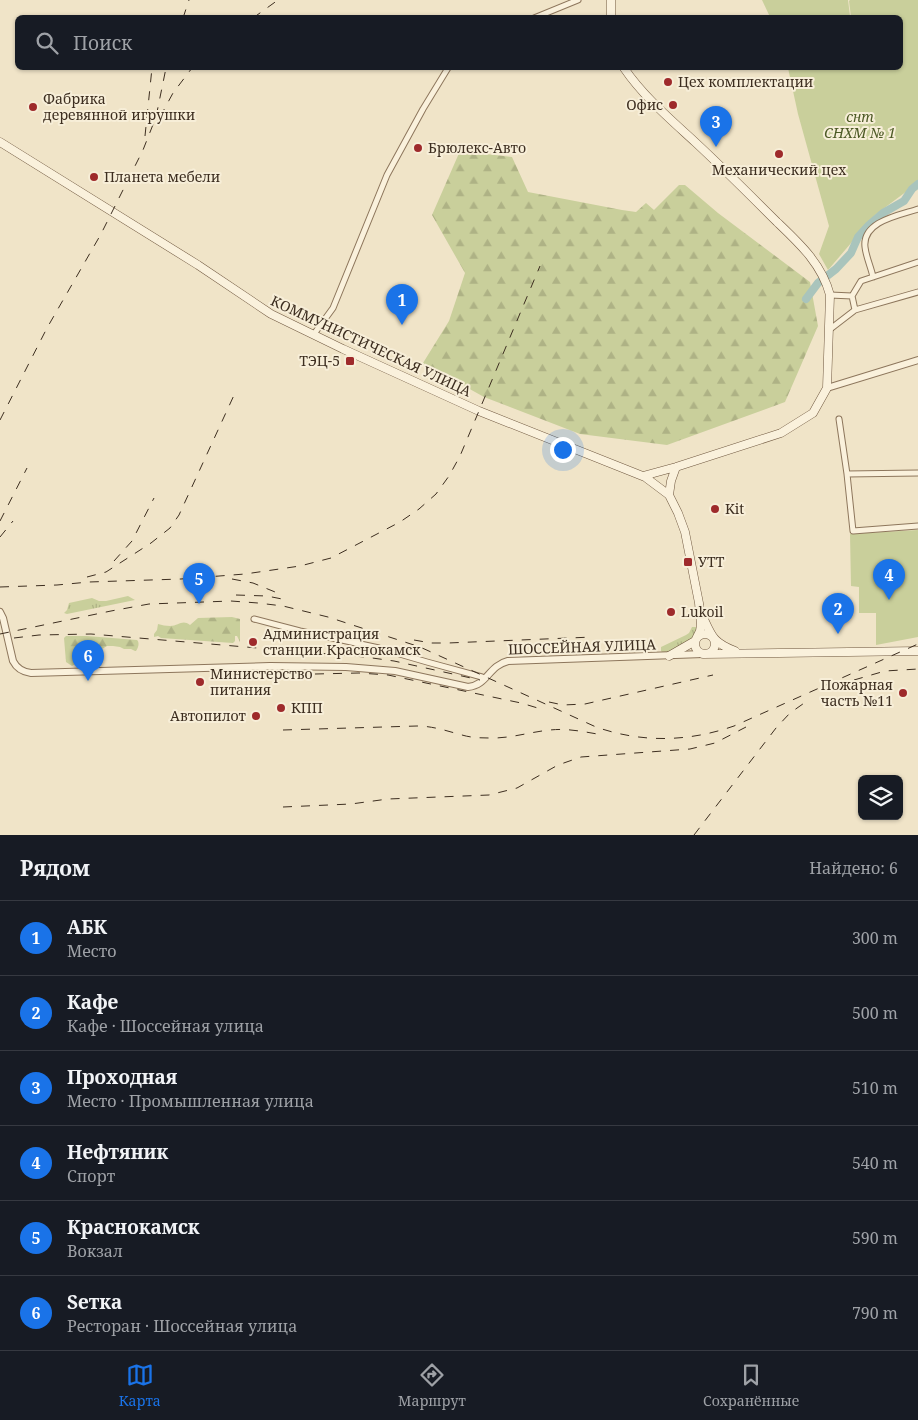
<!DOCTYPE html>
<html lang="ru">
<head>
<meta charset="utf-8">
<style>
  :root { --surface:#171b24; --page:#242831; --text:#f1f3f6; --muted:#9ea1a6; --line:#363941; --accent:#1a73e8 }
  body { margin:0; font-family:"Noto Serif",serif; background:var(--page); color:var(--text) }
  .controls { position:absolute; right:15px; bottom:15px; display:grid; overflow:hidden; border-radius:8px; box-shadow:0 1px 4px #0004 }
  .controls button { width:45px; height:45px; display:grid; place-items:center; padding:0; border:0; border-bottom:1px solid var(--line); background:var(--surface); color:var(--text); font:25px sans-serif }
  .you { position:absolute; left:562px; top:449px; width:18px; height:18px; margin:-12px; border:4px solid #fff; border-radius:50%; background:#1a73e8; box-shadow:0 0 0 8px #1a73e833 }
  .badge { display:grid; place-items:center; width:32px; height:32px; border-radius:50%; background:var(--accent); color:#fff; font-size:16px; font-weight:700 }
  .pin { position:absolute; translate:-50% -41px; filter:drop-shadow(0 1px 2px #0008) }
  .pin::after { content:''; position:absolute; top:26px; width:18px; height:15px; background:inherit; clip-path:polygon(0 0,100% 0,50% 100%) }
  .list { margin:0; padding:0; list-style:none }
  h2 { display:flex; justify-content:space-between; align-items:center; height:65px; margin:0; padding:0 20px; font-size:21px }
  h2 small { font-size:16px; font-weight:400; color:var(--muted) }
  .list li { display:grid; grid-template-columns:32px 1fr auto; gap:15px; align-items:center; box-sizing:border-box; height:75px; padding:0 20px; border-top:1px solid var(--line) }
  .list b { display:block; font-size:19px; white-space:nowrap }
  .list p { margin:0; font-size:16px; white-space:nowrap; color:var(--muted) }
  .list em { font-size:16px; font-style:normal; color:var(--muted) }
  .icon { flex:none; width:28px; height:28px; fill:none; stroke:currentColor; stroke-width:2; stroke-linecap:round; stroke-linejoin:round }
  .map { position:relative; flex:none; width:918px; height:835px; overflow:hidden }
  .search { position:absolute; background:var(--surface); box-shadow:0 1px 4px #0004; left:15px; right:15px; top:15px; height:55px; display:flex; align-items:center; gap:12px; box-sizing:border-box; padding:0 18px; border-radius:8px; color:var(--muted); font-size:19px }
  .sheet { height:515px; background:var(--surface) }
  nav { display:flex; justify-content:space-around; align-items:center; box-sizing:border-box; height:70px; border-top:1px solid var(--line); background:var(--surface); font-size:14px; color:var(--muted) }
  nav a { display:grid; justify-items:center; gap:2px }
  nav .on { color:var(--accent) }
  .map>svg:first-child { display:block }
  .grass { fill:url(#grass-tufts) }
  .forest { fill:url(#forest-firs) }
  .garden { fill:#c9cf9b }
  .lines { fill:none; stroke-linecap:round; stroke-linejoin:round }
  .river { stroke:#a9c4bc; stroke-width:8 }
  .minor-casing { stroke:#8d765c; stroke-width:7 }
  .tertiary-casing { stroke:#8d765c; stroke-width:8 }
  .secondary-casing { stroke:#6f573f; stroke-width:9 }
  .minor { stroke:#faf1dc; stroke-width:5 }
  .tertiary { stroke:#faf1dc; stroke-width:6 }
  .secondary { stroke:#faf1dc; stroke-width:8 }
  .rail { stroke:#3d2e20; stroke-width:1; stroke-dasharray:9 9; stroke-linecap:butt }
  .poi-dot { fill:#9e2a2b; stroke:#f7eed8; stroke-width:2 }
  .labels { text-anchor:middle; stroke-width:4; stroke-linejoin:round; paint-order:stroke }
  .poi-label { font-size:14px; fill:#3d2e20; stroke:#f7eed8; text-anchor:start }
  .park-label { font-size:14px; font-style:italic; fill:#4d5a26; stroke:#f7eed8 }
  .street-label { font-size:14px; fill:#3d2e20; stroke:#f7eed8 }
</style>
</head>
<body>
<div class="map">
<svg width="918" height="835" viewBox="0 0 918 835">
  <defs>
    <pattern id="grass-tufts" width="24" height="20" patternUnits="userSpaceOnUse" patternTransform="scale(1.25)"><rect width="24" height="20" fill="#c9cf9b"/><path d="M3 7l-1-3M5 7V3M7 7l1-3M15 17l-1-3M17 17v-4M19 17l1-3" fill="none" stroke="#aeb285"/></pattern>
    <pattern id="forest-firs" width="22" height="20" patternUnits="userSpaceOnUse" patternTransform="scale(1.25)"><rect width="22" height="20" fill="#c9cf9b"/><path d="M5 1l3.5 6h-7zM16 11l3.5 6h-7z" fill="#aeb285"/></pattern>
  </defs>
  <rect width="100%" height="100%" fill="#f0e4c8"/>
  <!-- grass -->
  <path class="grass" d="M128,596l7,4 -68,14 -3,-1 3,-3 2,-7 23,-5 7,3h7z
    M692,627h4l1,3 -3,8 -23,14h-9l-1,-1v-4l25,-12 3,-2z"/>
  <!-- forest -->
  <path class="forest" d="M460,151l52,6 16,35 94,18 14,2 10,-9 8,7 25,-25h6l33,28 92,69 8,44 -33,76 -118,43 -87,-11 -96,-37 -61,-34 26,-42 16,-48 -33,-58z
    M232,617l8,2v23l-3,-6h-2v5l-2,2 -72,-5 -3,-2 -4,1v-3l3,-4 1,-6c4,1 8,2 12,2 9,0 12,-7 20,-1l8,-7z
    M66,636h21l50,4c3,3 1,8 -1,11h-1l-4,-2h-7l-4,-2 -7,-1h-6l-5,3h-27v15l-3,2 -6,-4 -2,-24z"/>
  <!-- garden -->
  <path class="garden" d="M762,0h86l2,16 -2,2 -78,-1z
    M850,0h68v180l-11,11 -32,24 -47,55 -9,-16 10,-28 -31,-112 -10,-46h112v-50l-50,-1h1l-2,-16z
    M918,530v107l-42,8v-32h-17v-26l-8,-1 -1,-52z"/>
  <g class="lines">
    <!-- river -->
    <path class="river" d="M806,299l12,-16 18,-14 15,-16 7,-16 11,-12 14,-12 21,-12 8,-12 6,-5"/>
    <defs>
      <path id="minor" d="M534,18l44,-18
        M873,277c-2,-10 -7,-20 -8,-30 -3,-26 35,-32 53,-38
        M830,295l22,1 9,-15 57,-19
        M852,296l3,14
        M829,330l26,-20 63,-18
        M314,334l19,-26 54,-133 36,-66 25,-41
        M839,419l8,55 6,57 65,-5
        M847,474l71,-1
        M254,619l46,12 79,17 48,14 55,15"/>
      <path id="tertiary" d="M827,388l91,-28
        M0,612l3,6 10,43c4,8 10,11 18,12l239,-7 76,1 49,4 73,16c20,-2 20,-21 40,-26l195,-7"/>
      <path id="secondary" d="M611,18v-18
        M624,68c19,28 46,51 71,74 28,26 55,53 82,80 22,21 45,42 53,73l-3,93 -14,25 -32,20 -105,34 -33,9
        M0,142l198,123 73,49 72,35 136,62 166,66 24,18
        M702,615c10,21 10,27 33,36
        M695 644a10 10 0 1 1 20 0a10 10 0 1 1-20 0Z
        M703,654l215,-3
        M669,656l26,-15 5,-10 1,-6 -2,-22 -14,-71 -7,-19 -9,-18 2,-14 5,-14"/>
    </defs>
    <!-- minor casing -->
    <use href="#minor" class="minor-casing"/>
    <!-- tertiary casing -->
    <use href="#tertiary" class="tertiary-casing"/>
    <!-- secondary casing -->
    <use href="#secondary" class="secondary-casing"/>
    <!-- minor -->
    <use href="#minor" class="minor"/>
    <!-- tertiary -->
    <use href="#tertiary" class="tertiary"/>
    <!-- secondary -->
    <use href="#secondary" class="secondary"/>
    <!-- rail -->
    <path class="rail" d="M183,18l6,-18
      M253,18l25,-18
      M160,117l13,-24 19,-25
      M145,136l7,-68
      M0,420l47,-92 54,-94 42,-84 13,-33 10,-49
      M0,521l27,-53
      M0,537l13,-16
      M114,561l18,-20 22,-43
      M87,577l19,-5 45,-29 19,-15 9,-13 56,-122
      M232,579l21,4 27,11
      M0,587l57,-2 32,-3 92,-3 64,-5 55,-8 31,-8 69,-36 19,-13 17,-15 13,-18 11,-20 80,-190
      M236,595l31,1 20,4
      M0,634l111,-23 38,-7 82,-3 27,2 25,3 45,11 92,30 176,80c46,16 92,15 138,-1l184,-82
      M14,638l25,-3 52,-1 274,23 29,4 86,19
      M414,640l17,3h17l145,-6
      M315,674l44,-1 29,2 133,28 20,6
      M854,680l31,-9 33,-2
      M549,702l14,3 22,-1 128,-29
      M283,730l134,-4c16,0 30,5 45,9 10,3 20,3 31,3 19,0 37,-6 57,-8 18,-2 35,2 53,5
      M283,807l68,-3 37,-5 101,-4 28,-7 41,-23 23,-8 109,-8 25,-6 31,-16
      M694,835l82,-107 14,-15 20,-14"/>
  </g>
  <!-- markers -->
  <g class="poi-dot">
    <circle cx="668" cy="82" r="5"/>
    <circle cx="673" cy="105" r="5"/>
    <circle cx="33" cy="107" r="5"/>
    <circle cx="418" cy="148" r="5"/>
    <circle cx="779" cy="154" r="5"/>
    <circle cx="94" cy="177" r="5"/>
    <rect x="345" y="356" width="10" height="10" rx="2.5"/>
    <circle cx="715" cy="509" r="5"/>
    <rect x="683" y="557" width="10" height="10" rx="2.5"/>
    <circle cx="671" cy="612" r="5"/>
    <circle cx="253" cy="642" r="5"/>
    <circle cx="200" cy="682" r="5"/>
    <circle cx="903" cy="693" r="5"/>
    <circle cx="281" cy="708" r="5"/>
    <circle cx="256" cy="716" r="5"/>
  </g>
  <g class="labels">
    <!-- poi labels -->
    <g class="poi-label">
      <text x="678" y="87">Цех комплектации</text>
      <text x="43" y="104">Фабрика<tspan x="43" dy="16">деревянной игрушки</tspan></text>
      <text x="663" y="110" text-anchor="end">Офис</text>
      <text x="428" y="153">Брюлекс-Авто</text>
      <text x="779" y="175" text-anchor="middle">Механический цех</text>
      <text x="104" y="182">Планета мебели</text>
      <text x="340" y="366" text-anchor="end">ТЭЦ-5</text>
      <text x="725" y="514">Kit</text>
      <text x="698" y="567">УТТ</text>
      <text x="681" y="617">Lukoil</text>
      <text x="263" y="639">Администрация<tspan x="263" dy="16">станции Краснокамск</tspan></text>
      <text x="210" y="679">Министерство<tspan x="210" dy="16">питания</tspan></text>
      <text x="893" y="690" text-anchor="end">Пожарная<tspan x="893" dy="16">часть №11</tspan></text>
      <text x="291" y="713">КПП</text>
      <text x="246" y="721" text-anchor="end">Автопилот</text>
    </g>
    <!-- park labels -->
    <g class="park-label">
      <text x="860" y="122">снт<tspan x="860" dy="16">СНХМ № 1</tspan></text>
    </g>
    <!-- street labels -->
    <g class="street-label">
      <text transform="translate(371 346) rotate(25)" y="5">КОММУНИСТИЧЕСКАЯ УЛИЦА</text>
      <text transform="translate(582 647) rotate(-2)" y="5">ШОССЕЙНАЯ УЛИЦА</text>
    </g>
  </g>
</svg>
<div class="controls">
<button><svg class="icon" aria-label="layers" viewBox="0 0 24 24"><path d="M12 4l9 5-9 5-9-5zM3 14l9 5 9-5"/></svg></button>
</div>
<div class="you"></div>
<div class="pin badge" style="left:402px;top:325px">1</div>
<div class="pin badge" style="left:838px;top:634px">2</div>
<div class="pin badge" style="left:716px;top:147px">3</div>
<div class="pin badge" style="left:889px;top:600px">4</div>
<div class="pin badge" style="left:199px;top:604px">5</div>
<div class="pin badge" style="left:88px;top:681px">6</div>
<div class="search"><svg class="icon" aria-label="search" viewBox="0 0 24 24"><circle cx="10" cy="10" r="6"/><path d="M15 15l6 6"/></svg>Поиск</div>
</div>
<section class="sheet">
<h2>Рядом<small>Найдено: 6</small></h2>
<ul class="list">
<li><span class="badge">1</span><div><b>АБК</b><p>Место</p></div><em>300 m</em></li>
<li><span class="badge">2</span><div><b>Кафе</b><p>Кафе · Шоссейная улица</p></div><em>500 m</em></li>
<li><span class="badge">3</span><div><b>Проходная</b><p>Место · Промышленная улица</p></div><em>510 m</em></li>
<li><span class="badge">4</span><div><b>Нефтяник</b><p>Спорт</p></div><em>540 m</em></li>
<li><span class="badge">5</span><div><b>Краснокамск</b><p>Вокзал</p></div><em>590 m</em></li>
<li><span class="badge">6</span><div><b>Sетка</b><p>Ресторан · Шоссейная улица</p></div><em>790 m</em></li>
</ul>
</section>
<nav>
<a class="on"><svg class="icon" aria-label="map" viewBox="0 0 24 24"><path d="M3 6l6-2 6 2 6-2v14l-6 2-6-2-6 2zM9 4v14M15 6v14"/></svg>Карта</a>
<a><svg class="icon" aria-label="directions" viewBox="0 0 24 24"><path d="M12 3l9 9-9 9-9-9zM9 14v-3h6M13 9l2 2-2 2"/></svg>Маршрут</a>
<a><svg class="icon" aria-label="saved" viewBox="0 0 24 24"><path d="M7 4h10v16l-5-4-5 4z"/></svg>Сохранённые</a>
</nav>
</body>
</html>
